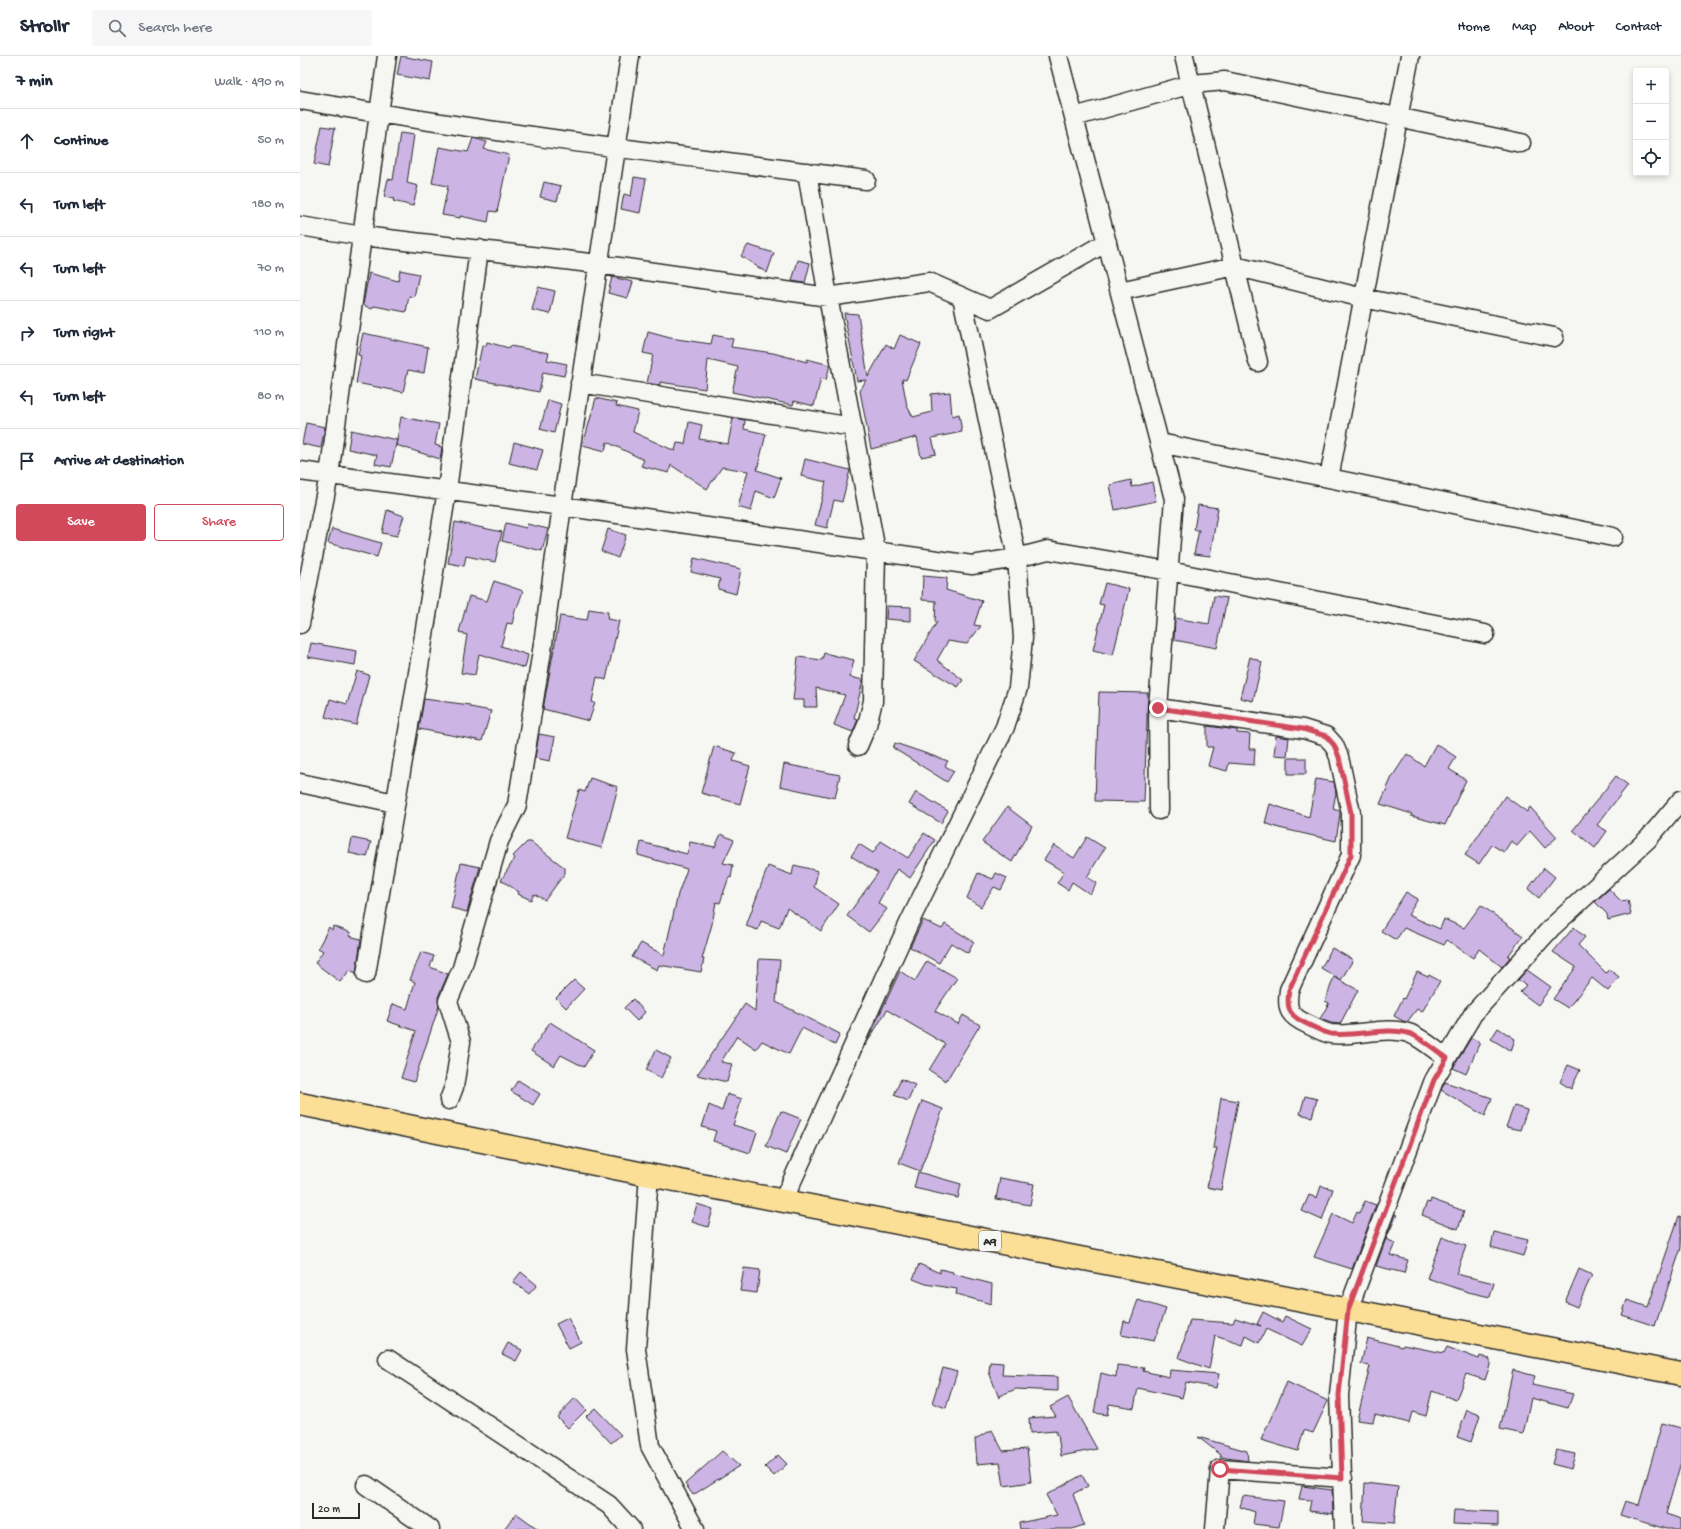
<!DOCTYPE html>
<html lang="en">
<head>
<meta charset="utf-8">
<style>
  :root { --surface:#fff; --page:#f6f6f7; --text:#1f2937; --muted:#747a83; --line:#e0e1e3; --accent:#d1495b }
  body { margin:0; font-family:"Gochi Hand",sans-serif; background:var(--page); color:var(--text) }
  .controls { position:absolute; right:12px; top:12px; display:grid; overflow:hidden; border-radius:4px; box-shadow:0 2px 6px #0003 }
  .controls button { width:36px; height:36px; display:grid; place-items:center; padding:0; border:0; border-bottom:1px solid var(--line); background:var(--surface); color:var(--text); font:20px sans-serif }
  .scale { position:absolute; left:12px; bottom:10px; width:48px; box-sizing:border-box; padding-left:4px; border:2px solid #2b2b2b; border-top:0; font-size:11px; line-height:14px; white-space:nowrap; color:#2b2b2b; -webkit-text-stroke:3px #f6f6f2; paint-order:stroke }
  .stop { position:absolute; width:12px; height:12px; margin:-9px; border:3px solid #d1495b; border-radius:50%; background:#fff }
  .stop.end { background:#d1495b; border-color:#fff; box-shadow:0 1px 4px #0008 }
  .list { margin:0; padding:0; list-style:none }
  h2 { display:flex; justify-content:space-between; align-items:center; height:52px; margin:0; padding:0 16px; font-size:17px }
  h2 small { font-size:13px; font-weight:400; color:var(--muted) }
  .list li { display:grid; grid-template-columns:26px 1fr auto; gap:12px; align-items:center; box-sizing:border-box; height:64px; padding:0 16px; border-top:1px solid var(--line) }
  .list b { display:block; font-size:15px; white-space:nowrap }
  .list em { font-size:13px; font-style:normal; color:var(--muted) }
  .actions { display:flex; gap:8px; padding:12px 16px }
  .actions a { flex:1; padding:9px 0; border:1px solid var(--accent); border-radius:4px; text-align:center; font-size:14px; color:var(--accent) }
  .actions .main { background:var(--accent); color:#fff }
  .icon { flex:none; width:22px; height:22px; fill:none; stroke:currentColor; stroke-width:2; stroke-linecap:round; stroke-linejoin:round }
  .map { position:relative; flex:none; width:1381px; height:1473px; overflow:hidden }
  header { display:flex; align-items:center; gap:24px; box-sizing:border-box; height:56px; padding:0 20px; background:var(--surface); border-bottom:1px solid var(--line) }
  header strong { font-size:19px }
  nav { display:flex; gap:22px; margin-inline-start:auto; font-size:14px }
  .search { width:280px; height:36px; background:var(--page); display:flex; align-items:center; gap:10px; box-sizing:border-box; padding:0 14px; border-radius:4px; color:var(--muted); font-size:15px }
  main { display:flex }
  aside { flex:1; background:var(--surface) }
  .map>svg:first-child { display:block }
  .building { fill:#ccb5e5; stroke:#2b2b2b }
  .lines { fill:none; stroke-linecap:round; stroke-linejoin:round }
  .minor-casing { stroke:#2b2b2b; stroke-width:21 }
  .primary-casing { stroke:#2b2b2b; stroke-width:25 }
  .minor { stroke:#f6f6f2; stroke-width:18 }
  .primary { stroke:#fbdf96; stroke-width:22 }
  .route { stroke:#d1495b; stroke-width:5 }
  .labels { text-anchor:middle; stroke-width:3.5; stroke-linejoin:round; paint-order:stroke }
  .shield { fill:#f6f6f2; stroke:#686867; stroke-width:1 }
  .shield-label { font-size:12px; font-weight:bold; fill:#2b2b2b }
</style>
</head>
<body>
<header>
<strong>Strollr</strong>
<div class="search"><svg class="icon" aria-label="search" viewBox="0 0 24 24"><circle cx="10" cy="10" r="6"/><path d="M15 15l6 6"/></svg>Search here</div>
<nav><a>Home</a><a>Map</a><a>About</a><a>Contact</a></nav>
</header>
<main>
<aside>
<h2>7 min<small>Walk · 490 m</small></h2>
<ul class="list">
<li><svg class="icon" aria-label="ahead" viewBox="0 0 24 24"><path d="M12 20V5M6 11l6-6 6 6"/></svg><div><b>Continue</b></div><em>50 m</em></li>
<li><svg class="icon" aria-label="left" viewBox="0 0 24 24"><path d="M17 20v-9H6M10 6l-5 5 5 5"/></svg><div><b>Turn left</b></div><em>180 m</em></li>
<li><svg class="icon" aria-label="left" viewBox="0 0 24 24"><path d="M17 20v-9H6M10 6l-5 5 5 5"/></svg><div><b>Turn left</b></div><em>70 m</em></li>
<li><svg class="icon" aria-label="right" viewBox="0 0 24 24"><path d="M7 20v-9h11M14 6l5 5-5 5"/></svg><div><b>Turn right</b></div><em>110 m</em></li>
<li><svg class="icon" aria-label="left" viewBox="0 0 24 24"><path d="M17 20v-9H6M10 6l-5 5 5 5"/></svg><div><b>Turn left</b></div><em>80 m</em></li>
<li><svg class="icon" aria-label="arrive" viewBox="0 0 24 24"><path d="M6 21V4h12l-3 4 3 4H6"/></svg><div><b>Arrive at destination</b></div></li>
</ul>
<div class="actions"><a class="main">Save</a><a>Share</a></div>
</aside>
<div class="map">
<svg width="1381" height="1473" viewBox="0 0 1381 1473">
  <rect width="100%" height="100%" fill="#f6f6f2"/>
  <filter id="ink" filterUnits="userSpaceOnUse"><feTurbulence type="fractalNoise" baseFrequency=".025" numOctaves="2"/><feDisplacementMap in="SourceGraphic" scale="8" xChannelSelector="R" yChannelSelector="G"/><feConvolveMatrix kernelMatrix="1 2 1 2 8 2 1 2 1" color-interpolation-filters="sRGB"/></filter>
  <g filter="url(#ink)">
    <!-- building -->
    <path class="building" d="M101,0l32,6 -3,19 -33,-6z
      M22,70l13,2 -7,39 -14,-3z
      M100,77l14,2 -7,48 11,3 -5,20 -20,-5 1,-2 -10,-2 4,-18 5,1z
      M173,82l14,4 -3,7 25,6 -12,57 -7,-1 -2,11 -28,-6v2l-18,-3 6,-29 -16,-3 7,-36 29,5z
      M334,121l12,2 -6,34 -19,-4 3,-15 7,2z
      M244,126l17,4 -4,15 -17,-4z
      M448,189l26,8 -7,20 -26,-17z
      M498,204l12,3 -5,20 -13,-2z
      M100,214l19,4 -5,23 -5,-1 -3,16 -32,-6 -2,3 -9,-4 6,-32 29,8z
      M312,221l21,5 -5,16 -20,-5z
      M238,231l17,4 -5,23 -18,-4z
      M544,257l14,1 10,63 18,-33 8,5 6,-14 21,9 -15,36 -4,-1 5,27 6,11 19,-5 -1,-18 19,-2 2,24 7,-2 3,18 -30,6 4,16 -15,3 -4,-20 -46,12 -11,-58 6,-11 -9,1z
      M348,276l22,6 41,6 2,-9 20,4 -2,8 42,6 34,9v-3l23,6 -4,15 -5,-2 -7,28 -20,-5 -1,4 -61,-13 6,-25 -30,-7 -3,29 -45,-7v3l-8,-1 -5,-1 6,-28 -10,-2z
      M63,277l65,14 -4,26 -16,-3 -5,22 -47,-9 5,-27 -3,-1z
      M187,286l22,6 1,-2 39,7 -2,7 20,4 -3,12 -21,-4 -4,20 -64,-13 7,-33h4z
      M296,342l21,5 -1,3 22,5 -5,21 42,19 2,-8 8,1 4,-22 13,3 -3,14 29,5 5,-26 12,2 -1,9 22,5 -9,36 24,8 -7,20 -18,-7 -5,20 -13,-4 10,-36 -26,-4 -15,22 -36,-24 -2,8 -28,-7 3,-6 -37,-18 -2,9 -22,-6z
      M248,344l13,4 -7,29 -14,-4z
      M101,361l38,7 -4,21 7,2 -2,12 -44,-14z
      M6,367l19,4 -4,21 -19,-4z
      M51,374l46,10 -6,27 -16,-3 2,-9 -29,-6z
      M214,386l29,8 -6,20 -28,-7z
      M505,403l45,11 -8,32 -8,-2 -7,28 -12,-3 11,-43 -25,-6z
      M831,424l1,7 20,-5 4,19 -41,9 -5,-25z
      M898,449l20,3 -8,48 -16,-2 5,-24h-5z
      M87,454l17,6 -7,20 -15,-3z
      M155,466l47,10 -7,30 -29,-6 -2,10 -16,-3z
      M206,467l20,5 1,-4 21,5 -6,22 -40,-10z
      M32,473l49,14 -4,14 -49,-14z
      M308,473l18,6 -8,23 -17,-7z
      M394,502l47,11 -5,25 -18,-5 2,-10 -29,-7z
      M623,520l24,2 -1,12 36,11 -8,24 7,1 -14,18 -19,-3 -11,19 26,20 -5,7 -44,-26 23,-39h-2l1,-21 -14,-1z
      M194,525l29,10 -6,17 -1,-1 -4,17 -5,-1 -6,23 27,9 -3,13 -46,-14 -4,21 -14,-2 6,-38 -8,-3 10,-36 18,5z
      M805,527l24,6 -16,66 -20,-5 11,-45 -5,-1z
      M914,540l13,2 -10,50 -43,-8 1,-22 34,6z
      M587,550l24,1v14l-25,-2z
      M289,553l19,3 -1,7 12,2 -13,59 -9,-3 -5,25 3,1 -6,18 -46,-12 17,-93 27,4z
      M11,587l46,8 -2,14 -47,-8z
      M524,597l30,7 -4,17 13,3 -9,38 4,1 -5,13 -19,-7 11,-30 -29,-7 1,19h-13v-7h-11l5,-43 24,3z
      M950,601l12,5 -9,39 -13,-3z
      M57,615l12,4 -13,50 -31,-8 5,-18 17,5z
      M799,636l49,1 -4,109 -49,-1z
      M124,643l46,6v2l21,4 -9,30 -63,-12z
      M907,670l30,4v3l13,1 -1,15h6l-1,16 -25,-2 -2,8 -19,-5 5,-19h-6z
      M239,678l16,3 -5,24 -15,-3z
      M976,680l13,2 -2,18 -13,-1z
      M595,687l53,18 -3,5 9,5 -7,11 -54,-34z
      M1136,688l20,13 -7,12 17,11 -21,45 -34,-9 1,-2 -32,-10 12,-27 15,-23 17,12z
      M414,690l22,7 -3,8 17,5 -10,38 -39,-11z
      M988,702h18v16h-18z
      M484,708l56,11 -5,23 -55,-12z
      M1316,720l12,9 -31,40 10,6 -12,17 -22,-18z
      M290,722l28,9 -16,61 -37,-10 14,-48 6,2z
      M1016,723l18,3 2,11 -3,16 7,2v3l-4,27 -57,-13 -14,-5 5,-19 39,13z
      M616,736l32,19 -7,12 -32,-19z
      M1205,740l22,16 3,-5 27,30 -12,11 -15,-17 -13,15 -6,-5 -7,11 -12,-7 -13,19 -14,-9z
      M707,751l25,19 -20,36 -30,-20z
      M624,777l11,7 -25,38 -13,-9 -19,34 9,6 -18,23 -22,-16 31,-43 -27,-17 8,-12 14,9 8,-12 27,17z
      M421,778l13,6 -11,23 10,2 -2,13 -2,-1 -9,26 -4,-1 -4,22 -10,35h2l-3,13 -42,-7 -2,5 -25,-13 9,-14 23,12 14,-61 9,-25 -49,-14 3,-13 46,12 3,-12 25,5z
      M787,781l18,11 -18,29 10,6 -7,11 -18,-12 -4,8 -11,-7 7,-11 -20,-12 10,-15 20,13z
      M52,782l19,4 -4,15 -18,-4z
      M227,786h4l34,26v5l-20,27 -11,-6 -3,6 -13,-6 1,-2 -18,-12 14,-22 -2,-2z
      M161,807l19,4 -13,45 -16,-4z
      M494,809l24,6 -4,16 25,17 -18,27 -34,-23 -8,20 -18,-7 -3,9 -12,-4 22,-60 24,9z
      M1244,812l11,9 -16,21 -11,-9z
      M678,817l15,6 3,-6 11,5 -6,12 -7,-3 -13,20 -14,-9z
      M1309,833l12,12 7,-1 3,14 -23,6 -1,-6 -12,-12z
      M1106,836l12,7 -10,16 32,14 4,-10 20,9 17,-23 42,31 -15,20 2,1 -8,10 -23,-18 -6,9 -26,-18 -3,5 -40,-17 -8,12 -15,-9z
      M623,864l19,9 3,-5 29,18 -6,11 -17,-10 -12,20 -29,-16z
      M33,870l18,7 -2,3 12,3 -5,34 -6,-3 -10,12 -25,-19 8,-12 -5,-3 11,-21 3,3z
      M1274,871l11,10 -7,8 28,28 3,-4 10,8 -11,14 -16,-13 -24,30 -15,-9 23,-32 -23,-15z
      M1032,892l21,12 -12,20 -20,-12z
      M121,896l13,4 -4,11 18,7 -10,23 1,9 -25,76 -13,-4 15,-47 -29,-10 6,-17 14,5 8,-27 -5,-2z
      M459,903l21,1 -4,42 64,32 -5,11 -33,-17 -13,26 -27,-13 -6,8 -19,-13 -16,26 11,2 -5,18 -30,-7 48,-71 10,7z
      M627,905l30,17 -22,33 23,13 5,-9 17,10 -34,56 -17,-11 16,-26 -58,-34 -22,36 35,-75 15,10z
      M1227,914l24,17 -13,18 -18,-13 6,-7 -8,-5z
      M1117,916l11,5 1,-2 11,6 -18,31 -5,-3 -10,13 -4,-1 -9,-5 9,-18 1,1z
      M1034,921l24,13 -18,34 -9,-1 -11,-4 9,-16 -4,-2z
      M274,924l10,9 -18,19 -10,-10z
      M333,943l12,13 -8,9 -13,-13z
      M250,966l44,28 -10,17 -23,-12 -7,11 -23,-15z
      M1198,972l17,11 -4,12 -20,-12z
      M1171,982l9,4 -14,32 -13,-6z
      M356,994l15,8 -10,20 -15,-8z
      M1268,1009l12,5 -9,19 -11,-7z
      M601,1023l14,6 -7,16 -14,-6z
      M218,1024l22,14 -7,11 -22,-14z
      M1145,1026l47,16 -7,18 -44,-26z
      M427,1038l15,5 -9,26 24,7 -7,21 -37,-12 3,-10 -14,-4 7,-22 13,6z
      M1005,1040l12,3 -5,18 -12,-3z
      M921,1042l17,3 -17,89 -14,-3 10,-39h-4z
      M622,1045l21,8 -23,62 -21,-8z
      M1214,1050l13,4 -7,20 -14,-3z
      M481,1055l20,8 -15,35 -20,-8z
      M618,1116l43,12 -3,14 -44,-10z
      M700,1122l34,6 -4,21 -34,-6z
      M1021,1130l12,3 -11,31 -20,-9 7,-16 8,3z
      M1131,1143l33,12 -6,18 -36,-14 5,-13 3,1z
      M1065,1145l11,4 -24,64 -38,-12 19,-43 19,9 5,-11 2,1z
      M397,1148l16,5 -5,18 -16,-5z
      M1095,1158l2,1 -11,24 9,4 -5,12 18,5 -4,13 -28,-7z
      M1379,1160l2,1v31l-26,78 -33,-11 5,-15 21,7z
      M1194,1176l34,8 -5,16 -32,-9z
      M1142,1181l24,9 -10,28 38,9 -4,14 -22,-5 -41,-14z
      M619,1208l21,9v-4l13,3v2l39,10 -1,20 -35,-10 1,-5 -31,-5 -13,-5z
      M444,1212l16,2 -3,23 -17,-2z
      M1279,1213l13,6 -15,32 -12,-5z
      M221,1216l16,13 -8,9 -16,-12z
      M838,1244l28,9 -12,32 -33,-6 3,-14 6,1z
      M963,1256l19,10 3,-6 27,13 -10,17 -36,-17 -7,14 -13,-7 -3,9 -28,-9 -6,33 -30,-11 11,-38 43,3 2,-5 26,8 -4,-2z
      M268,1262l13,24 -12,6 -13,-24z
      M1067,1282l35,9 1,-2 41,8 3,-6 32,12 1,-3 10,3v6l-5,15 -19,-6 -10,26 -24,-9 -6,25 -14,-4 -3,11 -34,-9 -2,8 -16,-2 13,-54 -9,-2z
      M208,1287l14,7 -6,11 -14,-7z
      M690,1306l13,1 -1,12 56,2v14l-42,-2 -17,7v2l-10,-26z
      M817,1309l27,3 -1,3 26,6 1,-7 49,4 -3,14 -30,-6 -4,16 -44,-10 -4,20 -25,-4 -2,11 -13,-2 7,-40 15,4z
      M643,1312l14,4 -11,36 -14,-5z
      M1213,1314l22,6 -3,9 41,9 -5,14 -37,-10 -8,36 -23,-5z
      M987,1326l41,19 -15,32 -9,-3 -6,21 -37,-11z
      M768,1341l29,52 -36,7 -3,-21h-2v-4l-26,2 -1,-15 27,-2 -6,-9z
      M275,1342l11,12 -18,18 -11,-11z
      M295,1352l26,27 -10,8 -25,-27z
      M1167,1354l13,5 -9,27 -14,-5z
      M1362,1367l19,5v34l-15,52 15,5v10h-15l-46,-14 5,-14 14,4z
      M692,1374l11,21 24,-2 4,33 -27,4 -4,-24 -23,2 -2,-25z
      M898,1381l49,14 1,10 -28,-4 1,-2z
      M1256,1394l19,4 -4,15 -19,-5z
      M422,1395l17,15 -46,29 -8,-11z
      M478,1399l9,9 -13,12 -9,-9z
      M782,1419l6,11 -15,8 11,31 -12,4h-52l-1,-6 38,-8 -11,-20z
      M1065,1427l33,4 -4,36 -31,-2z
      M1002,1430l30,4 1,24 -24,-3 2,-11 -12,-1z
      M943,1440l41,5 -5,26 -26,-3 2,-12 -15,-5z
      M1154,1454l44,2v14l-45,-2z
      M216,1457l22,16h-34z"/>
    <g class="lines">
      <defs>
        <path id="minor" d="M758,0l116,443 -16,209 1,102
          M884,0l74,306
          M0,44c188,33 377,55 566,80
          M774,61l118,-33 33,-3 296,62
          M507,116l21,125 48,254 -3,150 -6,24 -9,21
          M0,170l63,10 235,28 230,33 101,-15 61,27 117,-67
          M820,235l115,-25 128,32 191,39
          M280,327l273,44
          M860,387l453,94
          M0,415l262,35 410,59 45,-7 31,-8 121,21 316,63
          M1029,422l81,-422
          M0,568l29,-149 58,-419
          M858,652l145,21 23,7 8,9 5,12 12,56v42l-62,135c-3,20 0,26 20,35 7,3 15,8 22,9 26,3 55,-9 80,0 12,5 25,17 36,24
          M0,727l95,20
          M66,918l51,-295 30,-189 32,-241
          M149,1044l5,-13 7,-45 -13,-41 14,-33 37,-127 18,-36 25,-154 20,-145 68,-450
          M349,1119l-13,174 14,97 45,83
          M483,1145l126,-278 96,-196 13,-39 5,-50 -6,-80 -55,-261
          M88,1303l221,146 22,24
          M66,1429l64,44
          M915,1473l5,-60 123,9
          M1044,1473l-5,-134 9,-85 86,-230 39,-66 79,-87 96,-88 33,-39"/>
        <path id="primary" d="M0,1048l349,71 1032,199"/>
      </defs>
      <!-- minor casing -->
      <use href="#minor" class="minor-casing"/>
      <!-- primary casing -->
      <use href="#primary" class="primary-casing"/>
      <!-- minor -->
      <use href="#minor" class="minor"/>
      <!-- primary -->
      <use href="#primary" class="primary"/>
    </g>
  </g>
  <g class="lines" filter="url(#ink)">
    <!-- route -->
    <path class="route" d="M858,652l145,21 23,7 8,9 5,12 12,56v42l-62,135c-3,20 0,26 20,35 7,3 15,8 22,9 26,3 55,-8 80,0 12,5 25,17 36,24l-13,22 -86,230 -9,85 3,83 -122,-9"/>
  </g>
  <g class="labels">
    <!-- shield labels -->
    <rect class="shield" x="679" y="1175" width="22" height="20" rx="3"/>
    <g class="shield-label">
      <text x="690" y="1189">A9</text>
    </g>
  </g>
</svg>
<div class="controls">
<button>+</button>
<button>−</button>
<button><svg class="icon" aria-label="locate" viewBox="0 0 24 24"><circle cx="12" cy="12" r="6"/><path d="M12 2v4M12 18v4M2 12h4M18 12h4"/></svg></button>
</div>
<div class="scale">20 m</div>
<div class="stop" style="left:920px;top:1413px"></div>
<div class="stop end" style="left:858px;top:652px"></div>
</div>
</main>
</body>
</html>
